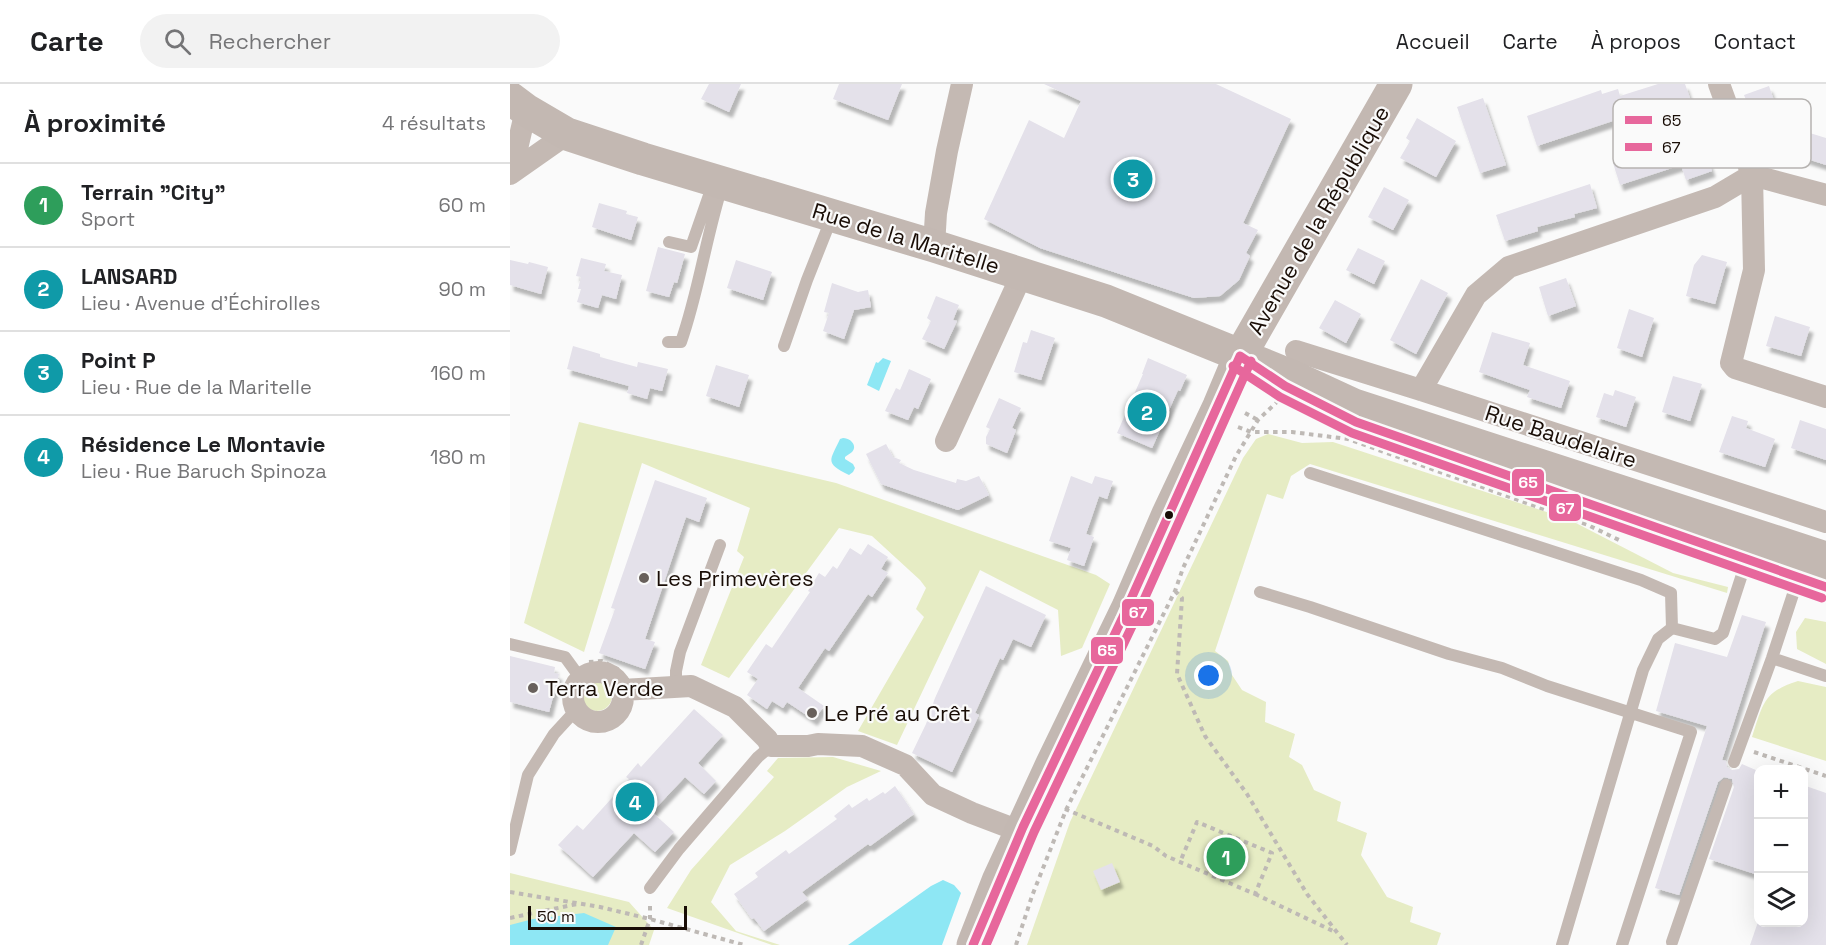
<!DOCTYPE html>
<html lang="fr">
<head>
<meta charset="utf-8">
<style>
  :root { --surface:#fff; --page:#f2f2f2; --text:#202124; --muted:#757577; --line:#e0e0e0; --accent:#68605b }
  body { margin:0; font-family:"Space Grotesk",sans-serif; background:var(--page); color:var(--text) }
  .controls { position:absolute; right:18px; bottom:18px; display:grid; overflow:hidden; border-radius:12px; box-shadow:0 6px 24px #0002 }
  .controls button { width:54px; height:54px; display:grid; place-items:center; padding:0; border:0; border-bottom:2px solid var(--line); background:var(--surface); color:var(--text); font:30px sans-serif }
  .scale { position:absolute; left:18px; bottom:15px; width:159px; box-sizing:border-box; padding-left:6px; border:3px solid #190d06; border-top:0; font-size:16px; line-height:21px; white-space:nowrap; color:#190d06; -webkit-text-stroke:4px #fafafa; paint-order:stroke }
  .you { position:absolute; left:699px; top:592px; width:21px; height:21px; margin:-15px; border:4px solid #fff; border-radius:50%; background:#1a73e8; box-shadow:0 0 0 9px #1a73e833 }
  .badge { display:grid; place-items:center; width:39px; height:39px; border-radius:50%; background:var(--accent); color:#fff; font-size:20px; font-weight:700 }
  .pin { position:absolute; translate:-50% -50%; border:3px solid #fff; box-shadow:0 2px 6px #0006 }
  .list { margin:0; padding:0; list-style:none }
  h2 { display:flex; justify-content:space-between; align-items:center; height:78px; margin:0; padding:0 24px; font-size:26px }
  h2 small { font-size:20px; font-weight:400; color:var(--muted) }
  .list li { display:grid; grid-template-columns:39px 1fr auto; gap:18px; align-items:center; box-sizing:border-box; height:84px; padding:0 24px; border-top:2px solid var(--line) }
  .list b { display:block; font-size:22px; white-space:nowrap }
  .list p { margin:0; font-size:20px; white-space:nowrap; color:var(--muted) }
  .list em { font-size:20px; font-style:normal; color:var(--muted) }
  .icon { flex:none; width:33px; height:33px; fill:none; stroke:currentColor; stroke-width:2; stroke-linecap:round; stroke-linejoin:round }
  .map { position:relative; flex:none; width:1316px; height:861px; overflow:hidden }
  header { display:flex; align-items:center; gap:36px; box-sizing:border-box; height:84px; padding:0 30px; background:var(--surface); border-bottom:2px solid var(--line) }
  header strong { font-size:28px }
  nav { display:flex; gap:33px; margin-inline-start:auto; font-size:21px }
  .search { width:420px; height:54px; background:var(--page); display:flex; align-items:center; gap:15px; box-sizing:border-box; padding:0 21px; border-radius:33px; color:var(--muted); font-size:22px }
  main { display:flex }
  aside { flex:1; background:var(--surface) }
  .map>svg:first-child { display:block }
  .green { fill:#e6ecc4 }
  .water { fill:#8ee7f4 }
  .building { fill:#e4e1ea; filter:url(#shadow) }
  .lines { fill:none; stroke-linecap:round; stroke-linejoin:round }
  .path { stroke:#beb9b5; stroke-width:4; stroke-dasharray:4.5 4.5; stroke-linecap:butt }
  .lane { stroke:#c4b9b3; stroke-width:12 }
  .street { stroke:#c4b9b3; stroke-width:22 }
  .secondary { stroke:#c3b8b2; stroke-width:33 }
  .bus-1-casing { stroke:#fafafa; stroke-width:14 }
  .bus-2-casing { stroke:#fafafa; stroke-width:14 }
  .bus-1 { stroke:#e7679c; stroke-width:9 }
  .bus-2 { stroke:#e7679c; stroke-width:9 }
  .bus-dot { fill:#190d06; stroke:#fafafa; stroke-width:2 }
  .poi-dot { fill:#68605b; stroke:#fafafa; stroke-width:2 }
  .labels { text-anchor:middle; stroke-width:4.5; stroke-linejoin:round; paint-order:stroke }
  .street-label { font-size:22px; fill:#190d06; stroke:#fafafa }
  .poi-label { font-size:22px; fill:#190d06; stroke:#fafafa; text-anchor:start }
  .key { fill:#fafafa; stroke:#b6b3b1; stroke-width:1.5 }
  .key-label { font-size:16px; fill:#190d06 }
  .line-badge { stroke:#fafafa; stroke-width:2 }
  .badge-label { font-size:16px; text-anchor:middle; font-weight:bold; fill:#fff }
</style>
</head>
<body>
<header>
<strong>Carte</strong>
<div class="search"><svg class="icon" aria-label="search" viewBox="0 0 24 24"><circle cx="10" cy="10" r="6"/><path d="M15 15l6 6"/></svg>Rechercher</div>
<nav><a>Accueil</a><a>Carte</a><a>À propos</a><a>Contact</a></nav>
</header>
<main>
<aside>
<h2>À proximité<small>4 résultats</small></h2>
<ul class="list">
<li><span class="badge" style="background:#2e9e5b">1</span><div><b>Terrain &quot;City&quot;</b><p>Sport</p></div><em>60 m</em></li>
<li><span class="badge" style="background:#0f9aa8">2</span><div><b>LANSARD</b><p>Lieu · Avenue d'Échirolles</p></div><em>90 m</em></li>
<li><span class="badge" style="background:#0f9aa8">3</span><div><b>Point P</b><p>Lieu · Rue de la Maritelle</p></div><em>160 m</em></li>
<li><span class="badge" style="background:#0f9aa8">4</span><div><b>Résidence Le Montavie</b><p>Lieu · Rue Baruch Spinoza</p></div><em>180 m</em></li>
</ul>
</aside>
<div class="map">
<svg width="1316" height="861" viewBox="0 0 1316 861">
  <defs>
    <filter id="shadow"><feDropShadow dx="3.5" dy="6" stdDeviation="1.5" flood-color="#0004"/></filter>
  </defs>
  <rect width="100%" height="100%" fill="#fafafa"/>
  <!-- green -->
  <path class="green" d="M69,338l257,61 260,92 14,9 -28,64 -21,8 -3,-46 -78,-40 -83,175 -39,-14 66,-114 -8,-8 10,-21 -6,-8 -48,-44 -33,-8 -110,150 -28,-13 43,-108 -7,-6 13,-43 -108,-45 -58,189 -60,-29z
    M758,350l34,9 31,-1 235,77 105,54 55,14 -1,6 -417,-129 -19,12 -8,23 -16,-5 -52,157 13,10 4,14 10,15 24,12 -1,20 30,12 -6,23 13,8 12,25 27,12 -4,19 30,12 -6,22 26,42 26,10 -3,15 31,11 -4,12h-410l43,-123 173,-364 13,-19z
    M1295,534l21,4v42l-29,-15 -1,-17z
    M72 612a15 15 0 1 1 30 0a15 15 0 1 1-30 0Z
    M1288,597l28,6v74l-74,-24c11,-33 11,-45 46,-56z
    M323,673l48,14 -34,16 -62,44 -55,34 -19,37 25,29 44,14h-8l-105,-37 24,-38 83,-93 -7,-6 11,-13z
    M0,789l119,29 25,28 -5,15h-139z"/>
  <!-- water -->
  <path class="water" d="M373,274l8,3 -12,30 -12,-6 9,-23 2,1z
    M333,354c7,0 15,7 9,14 -2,2 -5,3 -7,5v2l8,5 2,4 -2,4 -4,3c-25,-12 -19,-14 -9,-36z
    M433,796l11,5 7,8 -19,52h-94l83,-59z
    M74,829l32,14 -8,18h-98v-20l23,-6z"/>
  <!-- building -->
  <path class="building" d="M199,0h32l-12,28 -28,-13z
    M329,0h63l-14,36 -55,-21z
    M534,0h172l75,35 -48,104 15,7 -12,23 4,3 -11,24 -19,16 -26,2 -154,-50 -56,-29 45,-99 35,18 17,-37z
    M1148,0h27l6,17 -34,11 -2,-5 -118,39 -10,-30 74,-26 1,4 16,-5 2,7z
    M1259,2l14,41 -23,8 -16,-40z
    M973,14l23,67 -26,8 -23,-66z
    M907,34l39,23 -20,36 -36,-19 10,-17 -4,-3z
    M1290,46l26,8v27l-34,-11z
    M1189,49l13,38 -26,9 -5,-15 -61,20 -7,-22 61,-19 -1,-3z
    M1080,100l7,24 -23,6 1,3 -38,10 1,4 -33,10 -9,-26z
    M874,103l25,13 -16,30 -25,-13z
    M89,119l28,8 -1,3 12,3 -7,23 -39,-13z
    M148,163l27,7 -8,29 -3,-1 -5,15 -23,-6z
    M848,164l27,13 -11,23 -28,-14z
    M1192,171l25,7 -12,42 -29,-8 8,-31z
    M71,174l25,6 -2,7 18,4 -6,24 -14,-4 -4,13 -21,-6 4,-13h-3l3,-12 -5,-1z
    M0,176l18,4 1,-2 19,5 -7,27 -31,-9z
    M226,176l36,12 -9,28 -36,-12z
    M1056,194l10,28 -28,10 -9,-29z
    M911,195l27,14 -32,61 -26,-14z
    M322,199l26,9 10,-2 3,17 -17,3 -10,29 -21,-8 6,-18 -5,-1z
    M426,212l23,9 -6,15 4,1 -13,28 -22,-10 9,-18 -4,-3z
    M825,216l26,14 -15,29 -27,-15z
    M1119,225l25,9 -12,39 -25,-9z
    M1265,232l35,11 -9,29 -35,-10z
    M521,246l24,8 -14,42 -27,-8 9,-30 4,1z
    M982,248l38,11 -7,22 47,16 -9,27 -34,-11 3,-7 -51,-18z
    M63,262l27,8v3l37,10 1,-5 30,7 -6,22 -12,-3 -3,11 -20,-6 2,-7 -62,-17z
    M638,274l39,17 -7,16 -2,-1 -26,58 -35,-15 26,-59h-1z
    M206,281l33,10 -10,32 -33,-11z
    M399,285l22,10 -13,30 -4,-2 -6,13 -23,-9 11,-23 4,2z
    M1163,292l29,8 -12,37 -28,-9z
    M1105,306l21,7 -10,30 -30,-10 8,-24 9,3z
    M489,314l22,10 -9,20 4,2 -9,23 -21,-9v-7l4,-8 -4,-2z
    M1222,332l16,5 -2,7 29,11 -10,28 -46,-15z
    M1290,336l26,9v31l-35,-12z
    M376,360l7,13 8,3 -2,3 15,7 42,13 1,-4 9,2 13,-5 10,19 -31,15 -77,-26 -15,-30z
    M561,392l21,8 3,-8 18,5 -6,18 -8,-3 -13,38 8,3 -10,29 -17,-6 4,-12 -22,-7z
    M145,396l52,18 -8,24 -13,-5 -41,122 10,3 -10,27 -46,-16 16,-44 -4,-1z
    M358,460l20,13 -7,12 7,4 -16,24 -4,-3 -39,57 -4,-3 -27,40 26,18 -10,14 -27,-18 -4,6 -11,-7 -5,8 -20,-14 11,-16 -11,-7 19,-28 6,4 38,-56 -2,-1 11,-18 6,4 8,-11 4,3 13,-21 11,7z
    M476,502l60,29 -15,32 -18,-8 -10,21 -3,-2 -25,55 4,2 -27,57 -40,-19 14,-29 9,-26z
    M1232,531l24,7 -44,138 4,1 1,6 5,3 7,-1 3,-5 16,7v104l-49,-16 25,-72 -2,-8 -8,-2 -6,5 -39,113 -24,-7 52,-162 -51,-15 19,-68 52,14z
    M0,572l45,11 -1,6 5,1 -10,38 -39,-10z
    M184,625l29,26 -25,28 18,18 -12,13 -19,-17 -33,35 22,20 -19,20 -21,-19 -41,44 -35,-32 19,-20 6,5 46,-51 -3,-2 12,-14 3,4z
    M1293,701l23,8v152h-76l8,-23h45z
    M385,702l19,28 -44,32 -2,-2 -66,48 6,7 -44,32 -10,-13 -2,1 -18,-25 24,-17 -3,-4 31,-23 3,4 33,-24 15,-11 -3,-3 15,-12 3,4 15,-10 2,3 14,-9 2,2z
    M602,779l8,19 -19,8 -8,-19z"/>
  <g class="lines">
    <!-- path -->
    <path class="path" d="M735,329l13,7
      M728,343l13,5h41l56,7 240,86 33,16
      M665,507l7,7 -5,76 28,62 42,58 60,100 40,51
      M79,578l13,-1 17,9
      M1244,668l72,24
      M555,725l88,37 13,10 89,38 17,-41 -75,-31 -17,40
      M0,808l90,15 50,12 94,26
      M745,810l78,37
      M0,834l67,-14
      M131,861l9,-26v-17
      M506,861l16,-49 34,-86 109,-219 8,-23 53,-112 22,-36 22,-21"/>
    <!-- lane -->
    <path class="lane" d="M159,158l22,5 23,-66
      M158,258h13c18,-51 25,-106 42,-159
      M274,262l23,-66 25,-63
      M800,389l331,107 30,13 1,35 -14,11 -15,31 -81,275
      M750,508l50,15 139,47 53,14 45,18 144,46 -69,213
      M1162,544l43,11 8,-6 24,-74
      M0,560l55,13 16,22
      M1262,574l54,18
      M166,603v-16l4,-19 40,-107
      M1224,678l38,-104 26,-79
      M0,766l18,-75 26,-41 23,-25
      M140,804l29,-39 79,-92 13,-11
      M1162,858l54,-157"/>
    <!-- street -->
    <path class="street" d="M1209,0l33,91 74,20
      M0,85l6,-16 10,-43
      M0,90l57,-40
      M1242,91l2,95 -23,93 4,5 91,29
      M424,162l2,-33 11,-62 15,-67
      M786,267l125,39 405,132
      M911,306l55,-95 33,-28 206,-70 37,-22
      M436,357l76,-167
      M63 613a25 25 0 1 1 50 0a25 25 0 1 1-50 0Z
      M112,606l69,-4 44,21 32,32 4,7h37l10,-2 44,2 43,19 28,30 39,18 50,19"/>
    <!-- secondary -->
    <path class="secondary" d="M0,14l16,12 41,24 76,25 291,87 172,55 183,74 65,30 472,153
      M1133,439l183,64
      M463,861l25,-64 53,-115 77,-159 40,-93 51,-108 21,-50 156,-272"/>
    <defs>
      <path id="bus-1" d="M730,272l45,30 71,36 470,165
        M463,861l50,-118 99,-208 118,-263"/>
      <path id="bus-2" d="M723,282l47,31 72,36 470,165
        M476,861l48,-113 99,-208 118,-263"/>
    </defs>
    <!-- bus-1 casing -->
    <use href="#bus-1" class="bus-1-casing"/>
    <!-- bus-2 casing -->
    <use href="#bus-2" class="bus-2-casing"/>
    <!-- bus-1 -->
    <use href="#bus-1" class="bus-1"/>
    <!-- bus-2 -->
    <use href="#bus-2" class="bus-2"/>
  </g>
  <!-- markers -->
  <circle class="bus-dot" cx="659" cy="431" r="5"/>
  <g class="poi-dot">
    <circle cx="134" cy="494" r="6"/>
    <circle cx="23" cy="604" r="6"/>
    <circle cx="302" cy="629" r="6"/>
  </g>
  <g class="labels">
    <!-- street labels -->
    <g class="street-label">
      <text transform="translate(808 136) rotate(-60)" y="8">Avenue de la République</text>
      <text transform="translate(396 154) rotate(17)" y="8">Rue de la Maritelle</text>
      <text transform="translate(1051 352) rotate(18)" y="8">Rue Baudelaire</text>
    </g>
    <!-- poi labels -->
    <g class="poi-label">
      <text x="146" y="502">Les Primevères</text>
      <text x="35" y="612">Terra Verde</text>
      <text x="314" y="637">Le Pré au Crêt</text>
    </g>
  </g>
  <!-- legend -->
  <rect x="1103" y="15" width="198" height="69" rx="9" class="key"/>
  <rect x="1115" y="32" width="27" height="8" fill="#e7679c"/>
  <rect x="1115" y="59" width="27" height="8" fill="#e7679c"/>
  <g class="key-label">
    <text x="1152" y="42">65</text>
    <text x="1152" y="69">67</text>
  </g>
  <g class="line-badge">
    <rect x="1001" y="384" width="34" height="29" rx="6" fill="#e7679c"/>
    <rect x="1038" y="409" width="34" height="29" rx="6" fill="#e7679c"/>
    <rect x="611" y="514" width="34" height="29" rx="6" fill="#e7679c"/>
    <rect x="580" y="552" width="34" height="29" rx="6" fill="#e7679c"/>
  </g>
  <g class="badge-label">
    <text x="1018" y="404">65</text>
    <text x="1055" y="430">67</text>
    <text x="628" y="534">67</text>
    <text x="597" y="572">65</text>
  </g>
</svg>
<div class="controls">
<button>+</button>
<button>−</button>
<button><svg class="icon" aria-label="layers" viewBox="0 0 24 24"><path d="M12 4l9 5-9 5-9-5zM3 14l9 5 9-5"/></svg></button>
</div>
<div class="scale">50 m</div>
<div class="you"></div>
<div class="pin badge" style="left:716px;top:773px;background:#2e9e5b">1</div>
<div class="pin badge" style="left:637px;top:328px;background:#0f9aa8">2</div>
<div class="pin badge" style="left:623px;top:95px;background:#0f9aa8">3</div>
<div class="pin badge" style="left:125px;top:718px;background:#0f9aa8">4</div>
</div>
</main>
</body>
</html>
